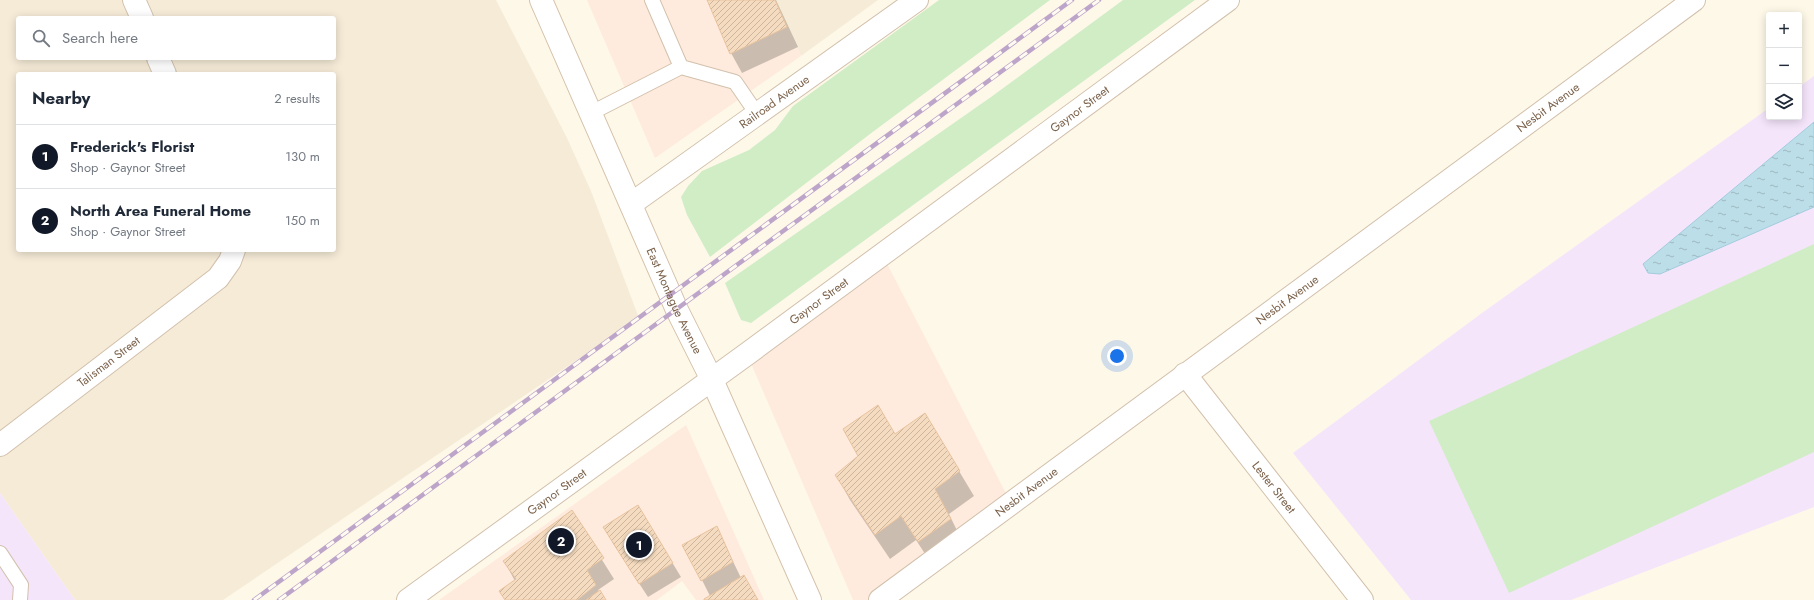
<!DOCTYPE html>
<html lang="en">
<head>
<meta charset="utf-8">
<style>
  :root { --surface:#fff; --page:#f2f2f3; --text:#1f2937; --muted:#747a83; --line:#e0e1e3; --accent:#111827 }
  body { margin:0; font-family:Jost,sans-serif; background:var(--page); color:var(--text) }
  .controls { position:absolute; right:12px; top:12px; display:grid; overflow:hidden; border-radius:4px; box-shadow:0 2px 10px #0003 }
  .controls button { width:36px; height:36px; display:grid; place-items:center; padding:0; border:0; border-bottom:1px solid var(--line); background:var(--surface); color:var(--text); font:20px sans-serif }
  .you { position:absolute; left:1117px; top:356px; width:14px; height:14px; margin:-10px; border:3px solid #fff; border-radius:50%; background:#1a73e8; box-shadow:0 0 0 6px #1a73e833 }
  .badge { display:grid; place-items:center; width:26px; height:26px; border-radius:50%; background:var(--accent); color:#fff; font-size:13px; font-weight:700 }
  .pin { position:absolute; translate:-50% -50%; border:2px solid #fff; box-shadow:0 1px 4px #0006 }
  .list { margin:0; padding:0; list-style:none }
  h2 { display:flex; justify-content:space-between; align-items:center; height:52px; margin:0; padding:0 16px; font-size:17px }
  h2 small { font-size:13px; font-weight:400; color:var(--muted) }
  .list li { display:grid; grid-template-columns:26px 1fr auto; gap:12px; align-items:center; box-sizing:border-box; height:64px; padding:0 16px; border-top:1px solid var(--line) }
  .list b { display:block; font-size:15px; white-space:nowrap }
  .list p { margin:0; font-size:13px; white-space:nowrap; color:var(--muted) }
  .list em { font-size:13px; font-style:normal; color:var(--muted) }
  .icon { flex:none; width:22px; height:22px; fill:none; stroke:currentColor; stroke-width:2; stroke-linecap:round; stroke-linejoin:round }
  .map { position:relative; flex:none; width:1814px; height:600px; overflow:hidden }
  .search { position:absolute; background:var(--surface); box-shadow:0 2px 10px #0003; left:16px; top:16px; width:320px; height:44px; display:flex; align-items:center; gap:10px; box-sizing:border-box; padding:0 14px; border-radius:4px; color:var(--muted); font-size:15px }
  .panel { position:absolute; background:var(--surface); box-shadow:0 2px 10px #0003; left:16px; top:72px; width:320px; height:180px; border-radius:4px }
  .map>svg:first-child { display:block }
  .residential { fill:#f6ebd7; fill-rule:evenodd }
  .commercial { fill:#feebdd }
  .education { fill:#f5e5fb }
  .grass { fill:#d1edc6 }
  .water { fill:url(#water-ripples); stroke:#a1ccdc }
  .shadow { fill:#0003 }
  .building { fill:url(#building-hatch); stroke:#e9c39e }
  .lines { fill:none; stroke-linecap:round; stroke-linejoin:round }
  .lane-casing { stroke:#d2c1ad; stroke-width:16 }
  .street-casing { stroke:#d2c1ad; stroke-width:24 }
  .secondary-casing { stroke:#d5c2ab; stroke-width:24 }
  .lane { stroke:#fff; stroke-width:14 }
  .street { stroke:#fff; stroke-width:22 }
  .secondary { stroke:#fff; stroke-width:22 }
  .rail-casing { stroke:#bda5ca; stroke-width:4.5 }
  .rail { stroke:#fffbf1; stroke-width:3; stroke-dasharray:9; stroke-linecap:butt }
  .labels { text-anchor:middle; stroke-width:4; stroke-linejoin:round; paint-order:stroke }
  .street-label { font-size:12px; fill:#7b614a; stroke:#fffbf1 }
</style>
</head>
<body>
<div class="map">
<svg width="1814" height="600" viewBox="0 0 1814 600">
  <defs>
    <pattern id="water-ripples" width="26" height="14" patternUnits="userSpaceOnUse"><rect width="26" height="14" fill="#bcdee9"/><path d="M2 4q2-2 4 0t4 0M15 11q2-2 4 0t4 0" fill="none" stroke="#9eb7bf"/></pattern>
    <pattern id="building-hatch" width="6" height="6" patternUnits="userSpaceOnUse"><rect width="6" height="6" fill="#f5dbbf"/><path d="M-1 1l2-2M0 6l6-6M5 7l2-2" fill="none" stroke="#cbb59d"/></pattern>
  </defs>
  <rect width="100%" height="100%" fill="#fef8e9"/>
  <!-- residential -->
  <path class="residential" d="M0,0h496l71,138 24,53 48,127 -416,282h-148l-75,-107zM18,18h316v40h-316zM18,74h316v176h-316z
    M775,0h103l-77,56z"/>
  <!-- commercial -->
  <path class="commercial" d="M587,0h188l26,56 -146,102z
    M882,254l129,249 -131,97h-27l-106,-246z
    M686,425l78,175h-68l-14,-19 -25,19h-218z"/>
  <!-- education -->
  <path class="education" d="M1814,76v431l-243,93h-160l-118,-147 189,-140 287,-205v9h30v-30z
    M0,493l75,107h-75z"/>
  <!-- grass -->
  <path class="grass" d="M939,0h111l-180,134 -160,123 -23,-42 -6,-18 7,-11 14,-15 47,-21 26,-20 18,-24z
    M1123,0h72l-444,323 -10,-3 -16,-37 266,-186z
    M1814,244v208l-305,141 -80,-172z"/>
  <!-- water -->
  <path class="water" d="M1814,122v85l-154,67 -12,-1 -5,-9z"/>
  <!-- shadow -->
  <path class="shadow" d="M708,0h68l22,47 -56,26 -11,-20z
    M895,436l64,35 15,25 -25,18 15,31 -31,21 -17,-26 -26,19 -40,-59 -14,-25z
    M638,506l43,71 -33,20 -36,-55z
    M572,512l42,67 -16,11 7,10h-100l10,-19 -11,-20z
    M717,528l24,50 17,22h-52l4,-4 -8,-16z"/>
  <!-- building -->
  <path class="building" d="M707,0h68l12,27 -57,27z
    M878,405l17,29 30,-21 35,58 -25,18 16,30 -33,23 -17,-26 -26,19 -40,-60 23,-19 -15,-27z
    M638,505l35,58 -34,21 -36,-57z
    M572,510l32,48 -17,12 9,15 -19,15h-72l-6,-9 17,-12 -13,-18z
    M717,526l16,36 -32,19 -19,-36z
    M744,575l14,25h-54v-1z
    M600,590l6,10h-20z"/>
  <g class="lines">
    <defs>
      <path id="lane" d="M652,0l29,67
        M591,113l90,-46 54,15 22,32
        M0,553l21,32 -1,15"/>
      <g id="street">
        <path d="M134,0l8,18"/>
        <path d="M158,58l7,16"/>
        <path id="s1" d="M631,204l286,-204"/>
        <path id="s2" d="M1185,374l177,226"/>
        <path id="s3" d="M0,445l218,-167 12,-17 4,-11"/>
        <path id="s4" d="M408,600l339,-246 481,-354"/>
        <path id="s5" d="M880,600l814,-600"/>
      </g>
      <g id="secondary">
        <path id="s6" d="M541,0l136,310 35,70 98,220"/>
      </g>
    </defs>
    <!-- lane casing -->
    <use href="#lane" class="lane-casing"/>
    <!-- street casing -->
    <use href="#street" class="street-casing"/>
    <!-- secondary casing -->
    <use href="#secondary" class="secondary-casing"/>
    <!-- lane -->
    <use href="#lane" class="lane"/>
    <!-- street -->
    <use href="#street" class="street"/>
    <!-- secondary -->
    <use href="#secondary" class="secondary"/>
    <defs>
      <path id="rail" d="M254,600l818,-600
        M279,600l820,-600"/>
    </defs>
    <!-- rail casing -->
    <use href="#rail" class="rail-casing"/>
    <!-- rail -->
    <use href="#rail" class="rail"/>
  </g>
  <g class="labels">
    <!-- street labels -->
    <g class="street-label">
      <text dy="4" stroke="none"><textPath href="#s1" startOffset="176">Railroad Avenue</textPath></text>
      <text dy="4" stroke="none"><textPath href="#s5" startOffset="830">Nesbit Avenue</textPath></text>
      <text dy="4" stroke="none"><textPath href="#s4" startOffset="832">Gaynor Street</textPath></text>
      <text dy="4" stroke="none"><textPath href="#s5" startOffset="506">Nesbit Avenue</textPath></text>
      <text dy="4" stroke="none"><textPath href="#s6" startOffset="329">East Montague Avenue</textPath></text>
      <text dy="4" stroke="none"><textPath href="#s4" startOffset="508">Gaynor Street</textPath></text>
      <text dy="4" stroke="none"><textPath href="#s3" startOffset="137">Talisman Street</textPath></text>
      <text dy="4" stroke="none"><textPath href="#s2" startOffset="144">Lester Street</textPath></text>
      <text dy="4" stroke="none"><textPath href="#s4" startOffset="184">Gaynor Street</textPath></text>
      <text dy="4" stroke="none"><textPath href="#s5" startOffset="182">Nesbit Avenue</textPath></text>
    </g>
  </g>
</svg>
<div class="controls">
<button>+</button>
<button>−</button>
<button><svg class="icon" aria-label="layers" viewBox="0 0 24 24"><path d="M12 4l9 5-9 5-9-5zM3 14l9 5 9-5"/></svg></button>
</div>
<div class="you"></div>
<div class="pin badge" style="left:639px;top:545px">1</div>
<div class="pin badge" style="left:561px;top:541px">2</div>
<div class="search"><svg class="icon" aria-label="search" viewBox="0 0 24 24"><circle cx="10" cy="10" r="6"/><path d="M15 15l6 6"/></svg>Search here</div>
<section class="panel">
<h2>Nearby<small>2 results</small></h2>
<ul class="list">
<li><span class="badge">1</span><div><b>Frederick's Florist</b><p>Shop · Gaynor Street</p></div><em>130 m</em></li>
<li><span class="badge">2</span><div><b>North Area Funeral Home</b><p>Shop · Gaynor Street</p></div><em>150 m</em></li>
</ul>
</section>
</div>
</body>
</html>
